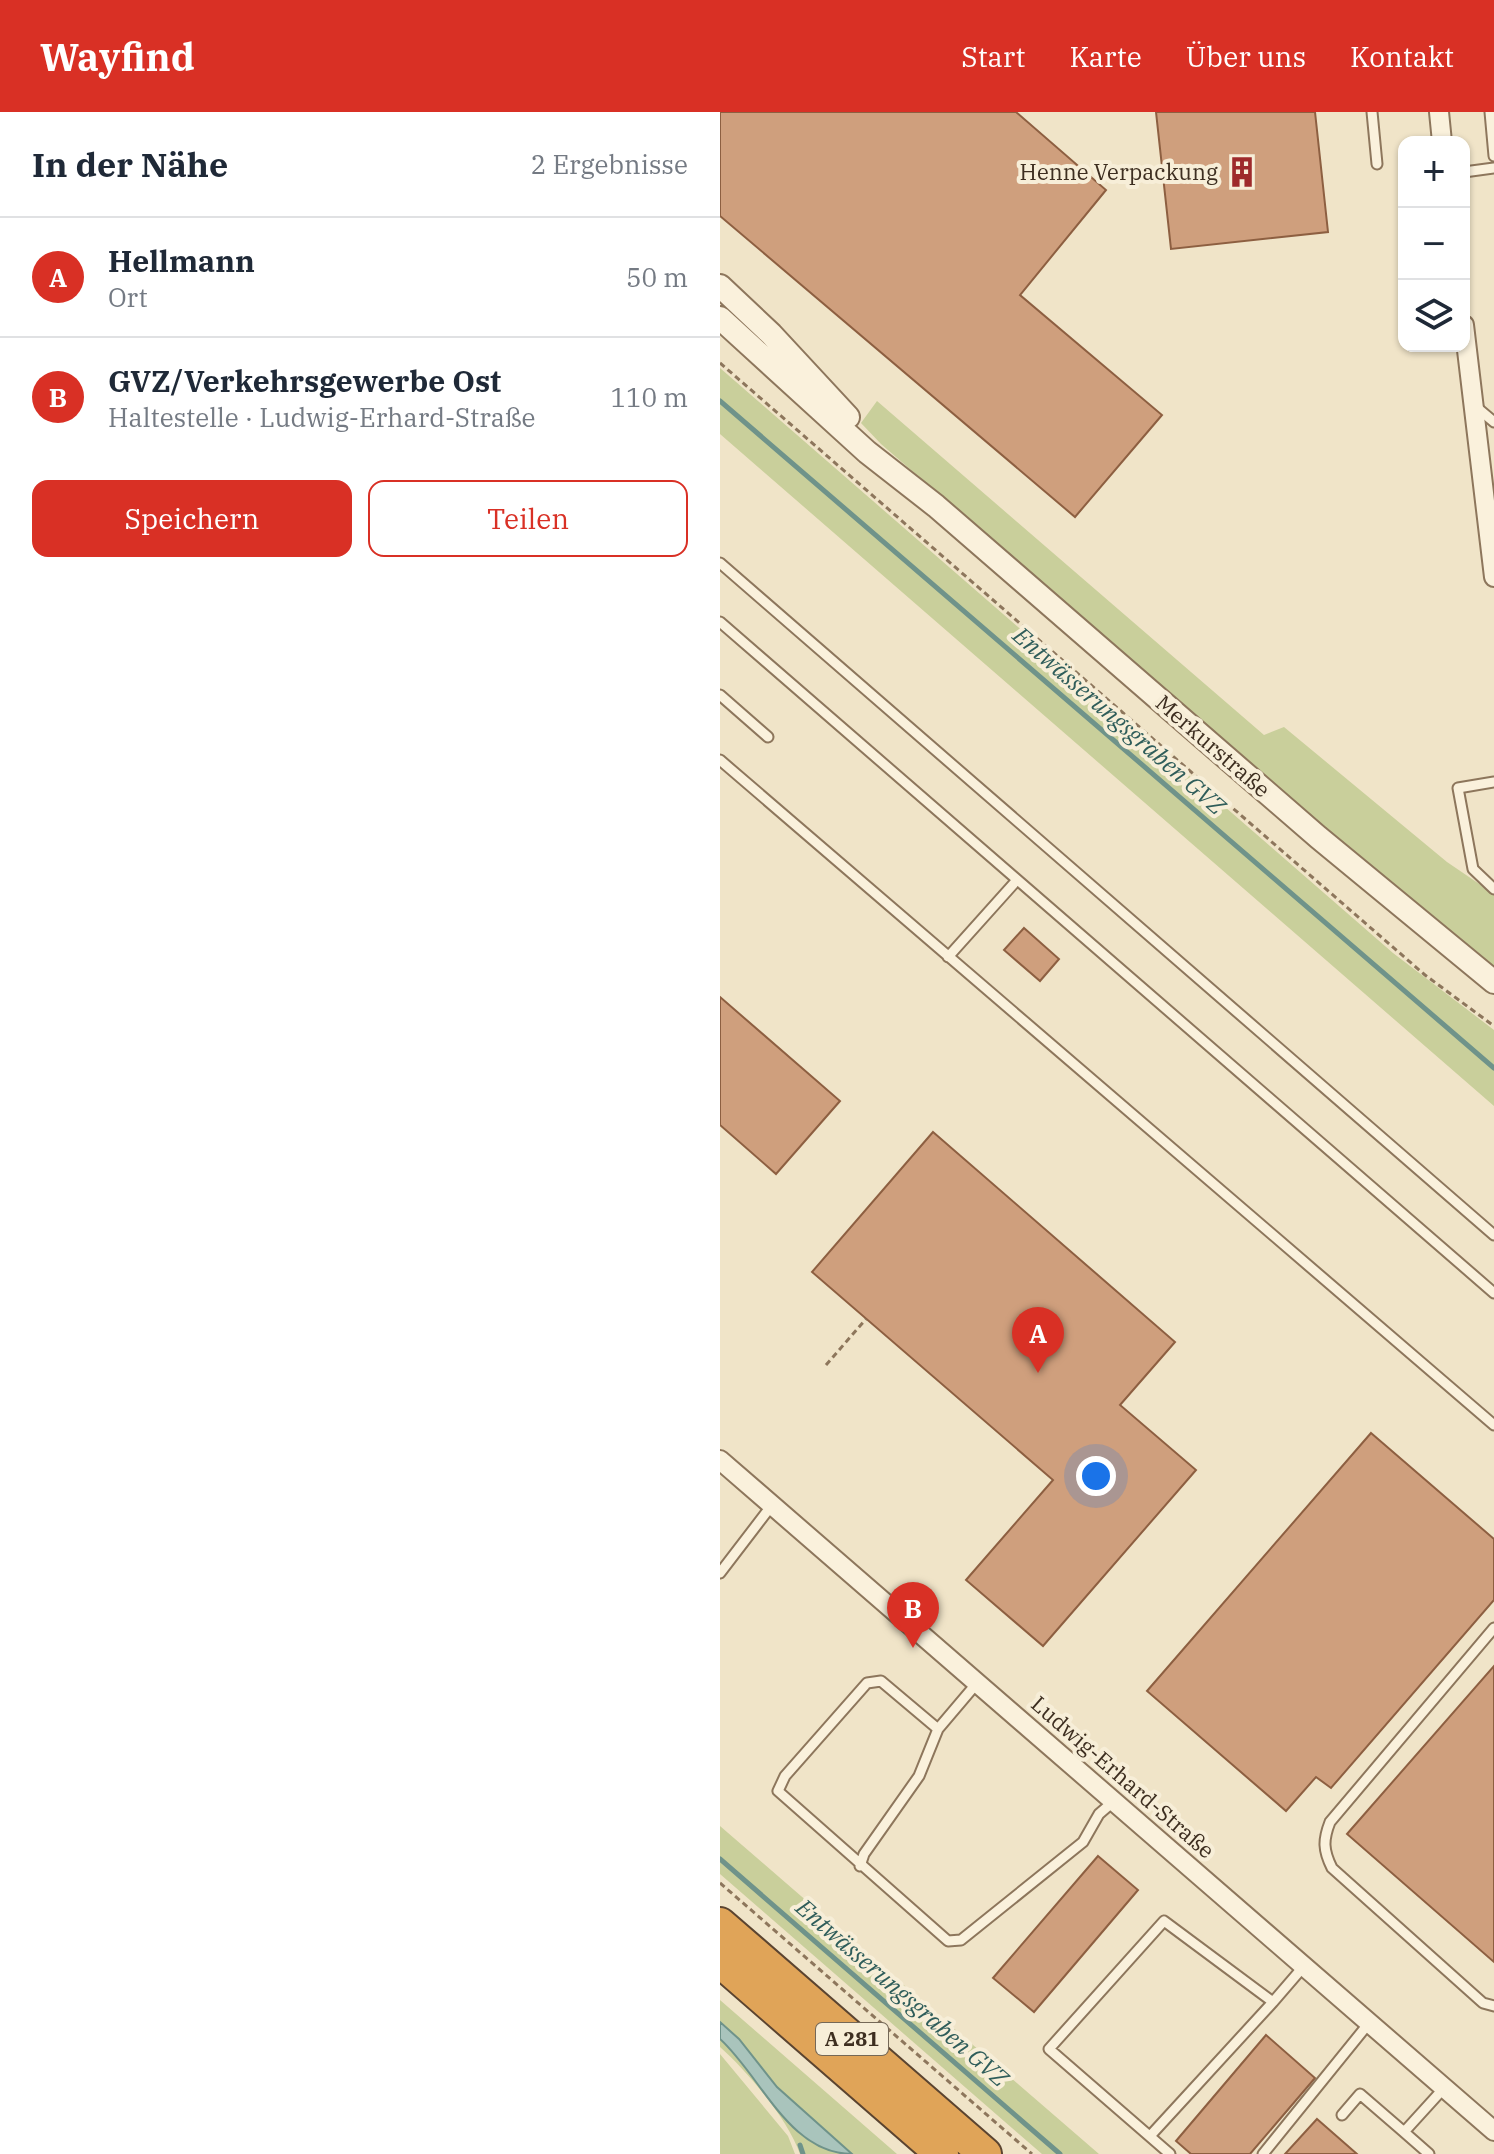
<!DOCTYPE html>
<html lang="de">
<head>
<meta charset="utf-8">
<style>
  :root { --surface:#fff; --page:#f2f2f3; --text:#1f2937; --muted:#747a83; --line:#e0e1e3; --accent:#d93025 }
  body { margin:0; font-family:"IBM Plex Serif",serif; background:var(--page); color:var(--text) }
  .controls { position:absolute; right:24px; top:24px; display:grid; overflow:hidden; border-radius:16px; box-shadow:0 2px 6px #0004 }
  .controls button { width:72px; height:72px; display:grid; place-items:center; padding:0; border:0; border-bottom:2px solid var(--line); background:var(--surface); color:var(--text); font:40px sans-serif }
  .you { position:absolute; left:376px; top:1364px; width:28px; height:28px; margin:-20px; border:6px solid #fff; border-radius:50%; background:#1a73e8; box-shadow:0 0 0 12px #1a73e833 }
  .badge { display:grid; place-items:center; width:52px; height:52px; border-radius:50%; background:var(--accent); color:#fff; font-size:26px; font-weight:700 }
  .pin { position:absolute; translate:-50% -66px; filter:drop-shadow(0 2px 4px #0008) }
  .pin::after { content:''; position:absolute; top:42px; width:28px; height:24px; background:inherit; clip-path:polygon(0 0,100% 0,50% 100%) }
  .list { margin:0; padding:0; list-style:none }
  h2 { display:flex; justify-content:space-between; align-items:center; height:104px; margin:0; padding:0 32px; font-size:34px }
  h2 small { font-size:26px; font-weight:400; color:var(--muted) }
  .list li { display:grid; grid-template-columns:52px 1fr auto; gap:24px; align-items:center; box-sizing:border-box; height:120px; padding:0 32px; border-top:2px solid var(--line) }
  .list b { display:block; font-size:30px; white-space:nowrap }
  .list p { margin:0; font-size:26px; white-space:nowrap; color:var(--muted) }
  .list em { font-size:26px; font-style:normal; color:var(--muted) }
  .actions { display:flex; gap:16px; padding:24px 32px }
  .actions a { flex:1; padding:18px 0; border:2px solid var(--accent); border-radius:16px; text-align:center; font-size:28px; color:var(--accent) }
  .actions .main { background:var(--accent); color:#fff }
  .icon { flex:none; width:44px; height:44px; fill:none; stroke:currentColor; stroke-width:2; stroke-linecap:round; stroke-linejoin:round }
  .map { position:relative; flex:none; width:774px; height:2042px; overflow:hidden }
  header { display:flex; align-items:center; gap:48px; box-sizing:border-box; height:112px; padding:0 40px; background:var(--accent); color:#fff }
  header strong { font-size:38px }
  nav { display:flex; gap:44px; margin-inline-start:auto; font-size:28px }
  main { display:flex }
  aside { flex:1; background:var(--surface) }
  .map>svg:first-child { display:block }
  .green { fill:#c9cf9b }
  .water { fill:#a9c4bc; stroke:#6f938a; stroke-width:2 }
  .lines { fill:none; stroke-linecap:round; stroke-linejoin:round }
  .stream { stroke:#6f938a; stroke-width:5 }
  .building { fill:#cf9f7d; stroke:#8d5f41; stroke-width:2 }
  .service-casing { stroke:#8d765c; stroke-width:13 }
  .minor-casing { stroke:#8d765c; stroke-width:22 }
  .tertiary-casing { stroke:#8d765c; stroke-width:26 }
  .motorway-casing { stroke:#5b4430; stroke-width:36 }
  .path { stroke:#8d765c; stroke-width:3; stroke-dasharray:6 4; stroke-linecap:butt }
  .service { stroke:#faf1dc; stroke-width:9 }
  .minor { stroke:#faf1dc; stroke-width:18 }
  .tertiary { stroke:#faf1dc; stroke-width:22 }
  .motorway { stroke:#e0a458; stroke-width:32 }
  .labels { text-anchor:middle; stroke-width:8; stroke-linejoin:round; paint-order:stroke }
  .shield { fill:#f7eed8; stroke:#756857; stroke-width:2 }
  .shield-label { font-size:20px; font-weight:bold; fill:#3d2e20 }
  .poi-label { font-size:22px; fill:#3d2e20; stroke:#f7eed8; text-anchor:end }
  .street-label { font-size:22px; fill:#3d2e20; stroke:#f7eed8 }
  .water-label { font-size:24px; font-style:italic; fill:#2f5d5a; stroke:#f7eed8 }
</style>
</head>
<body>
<header>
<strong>Wayfind</strong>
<nav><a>Start</a><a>Karte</a><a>Über uns</a><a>Kontakt</a></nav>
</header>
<main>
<aside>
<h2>In der Nähe<small>2 Ergebnisse</small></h2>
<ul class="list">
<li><span class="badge">A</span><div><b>Hellmann</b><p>Ort</p></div><em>50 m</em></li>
<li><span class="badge">B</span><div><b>GVZ/Verkehrsgewerbe Ost</b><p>Haltestelle · Ludwig-Erhard-Straße</p></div><em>110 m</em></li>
</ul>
<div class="actions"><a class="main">Speichern</a><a>Teilen</a></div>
</aside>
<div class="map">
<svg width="774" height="2042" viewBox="0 0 774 2042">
  <rect width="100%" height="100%" fill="#f0e4c8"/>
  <!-- green -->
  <path class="green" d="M0,256l673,585 101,77v76l-774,-672z
    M157,289l387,334 20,-8 163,135 47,32v75l-138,-113 -475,-412 -20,-21z
    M0,1714l379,328h-57l-322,-280z
    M0,1888l177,154h-97c-12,-35 -52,-82 -80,-107z
    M0,1942l68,82 7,18h-75z"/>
  <!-- water -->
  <path class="water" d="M0,1910l19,17 38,48 75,67c-63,0 -91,-78 -132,-115z"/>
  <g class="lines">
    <!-- stream -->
    <path class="stream" d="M0,289l774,667
      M0,1747l340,295
      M80,2033l3,9"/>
  </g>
  <!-- building -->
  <path class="building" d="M0,0h296l90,78 -86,105 142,120 -87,102 -355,-301z
    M436,0h159l13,120 -157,17z
    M304,816l35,31 -19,22 -36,-31z
    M0,885l120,104 -64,73 -56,-49z
    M213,1020l242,210 -55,63 76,65 -153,176 -77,-66 87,-100 -241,-208z
    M651,1321l123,106v61l-163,188 -15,-11 -30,34 -139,-120z
    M774,1554v296l-147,-128z
    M378,1744l40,34 -104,122 -41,-34z
    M546,1923l49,43 -65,76h-59l-15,-13z
    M597,2007l40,35h-72z"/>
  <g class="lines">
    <defs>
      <path id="service" d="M652,0l5,52
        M770,0l4,44
        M744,60l30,-4
        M755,294l19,16
        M0,451l774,672
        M0,510l774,671
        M0,583l48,42
        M0,648l774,665
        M774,670l-36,6 15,81 21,20
        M228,845l69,-77
        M0,1461l52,-68
        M774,1516l-164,194c-7,18 -7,28 2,46l151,135 11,3
        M218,1617l-57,-48 -14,2 -82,93 -7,15 170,150 13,-1 122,-98 16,-28 15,-13
        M140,1754l4,-12 55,-78 19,-47 39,-46
        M622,2003l18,-21 44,38
        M430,2024l123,-134
        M450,2042l-121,-105 115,-128 109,81 31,-36
        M543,2042l106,-131
        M709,2042l-25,-22 40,-44"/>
      <path id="minor" d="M719,0l3,30
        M744,213l30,252
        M0,1348l774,671"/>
      <path id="tertiary" d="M0,174l51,48 77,83
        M0,206l147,134 69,54 382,331 176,145"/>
      <path id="motorway" d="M0,1812l265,230
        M0,1849l222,193"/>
    </defs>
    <!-- service casing -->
    <use href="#service" class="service-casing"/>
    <!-- minor casing -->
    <use href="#minor" class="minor-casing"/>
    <!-- tertiary casing -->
    <use href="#tertiary" class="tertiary-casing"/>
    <!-- motorway casing -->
    <use href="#motorway" class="motorway-casing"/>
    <!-- path -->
    <path class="path" d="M0,251l705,612 69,51
      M106,1253l40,-46
      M0,1771l312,271"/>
    <!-- service -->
    <use href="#service" class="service"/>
    <!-- minor -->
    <use href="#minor" class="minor"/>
    <!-- tertiary -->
    <use href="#tertiary" class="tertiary"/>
    <!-- motorway -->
    <use href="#motorway" class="motorway"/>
  </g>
  <!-- icons -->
  <defs>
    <symbol id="building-bare" viewBox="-9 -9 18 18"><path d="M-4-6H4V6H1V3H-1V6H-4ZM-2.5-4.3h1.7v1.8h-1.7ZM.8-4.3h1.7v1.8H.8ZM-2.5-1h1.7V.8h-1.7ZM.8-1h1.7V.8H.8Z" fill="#9e2a2b" stroke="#f7eed8" stroke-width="2.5" paint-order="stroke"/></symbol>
  </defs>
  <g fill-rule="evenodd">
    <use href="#building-bare" x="500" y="38" width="44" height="44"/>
  </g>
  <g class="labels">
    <!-- shield labels -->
    <rect class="shield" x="96" y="1911" width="72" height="32" rx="6"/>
    <g class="shield-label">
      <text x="132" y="1934">A 281</text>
    </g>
    <!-- poi labels -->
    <g class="poi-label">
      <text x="498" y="68">Henne Verpackung</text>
    </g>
    <!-- street labels -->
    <g class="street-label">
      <text transform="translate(493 634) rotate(41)" y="8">Merkurstraße</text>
      <text transform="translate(403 1665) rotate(41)" y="8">Ludwig-Erhard-Straße</text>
    </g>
    <!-- water labels -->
    <g class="water-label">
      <text transform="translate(399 609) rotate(41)" y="8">Entwässerungsgraben GVZ</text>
      <text transform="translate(182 1881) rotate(41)" y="8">Entwässerungsgraben GVZ</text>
    </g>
  </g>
</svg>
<div class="controls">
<button>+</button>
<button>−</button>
<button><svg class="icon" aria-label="layers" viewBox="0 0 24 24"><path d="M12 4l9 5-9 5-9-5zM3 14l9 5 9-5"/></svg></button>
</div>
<div class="you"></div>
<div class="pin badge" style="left:318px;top:1261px">A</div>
<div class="pin badge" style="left:193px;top:1536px">B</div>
</div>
</main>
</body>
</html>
